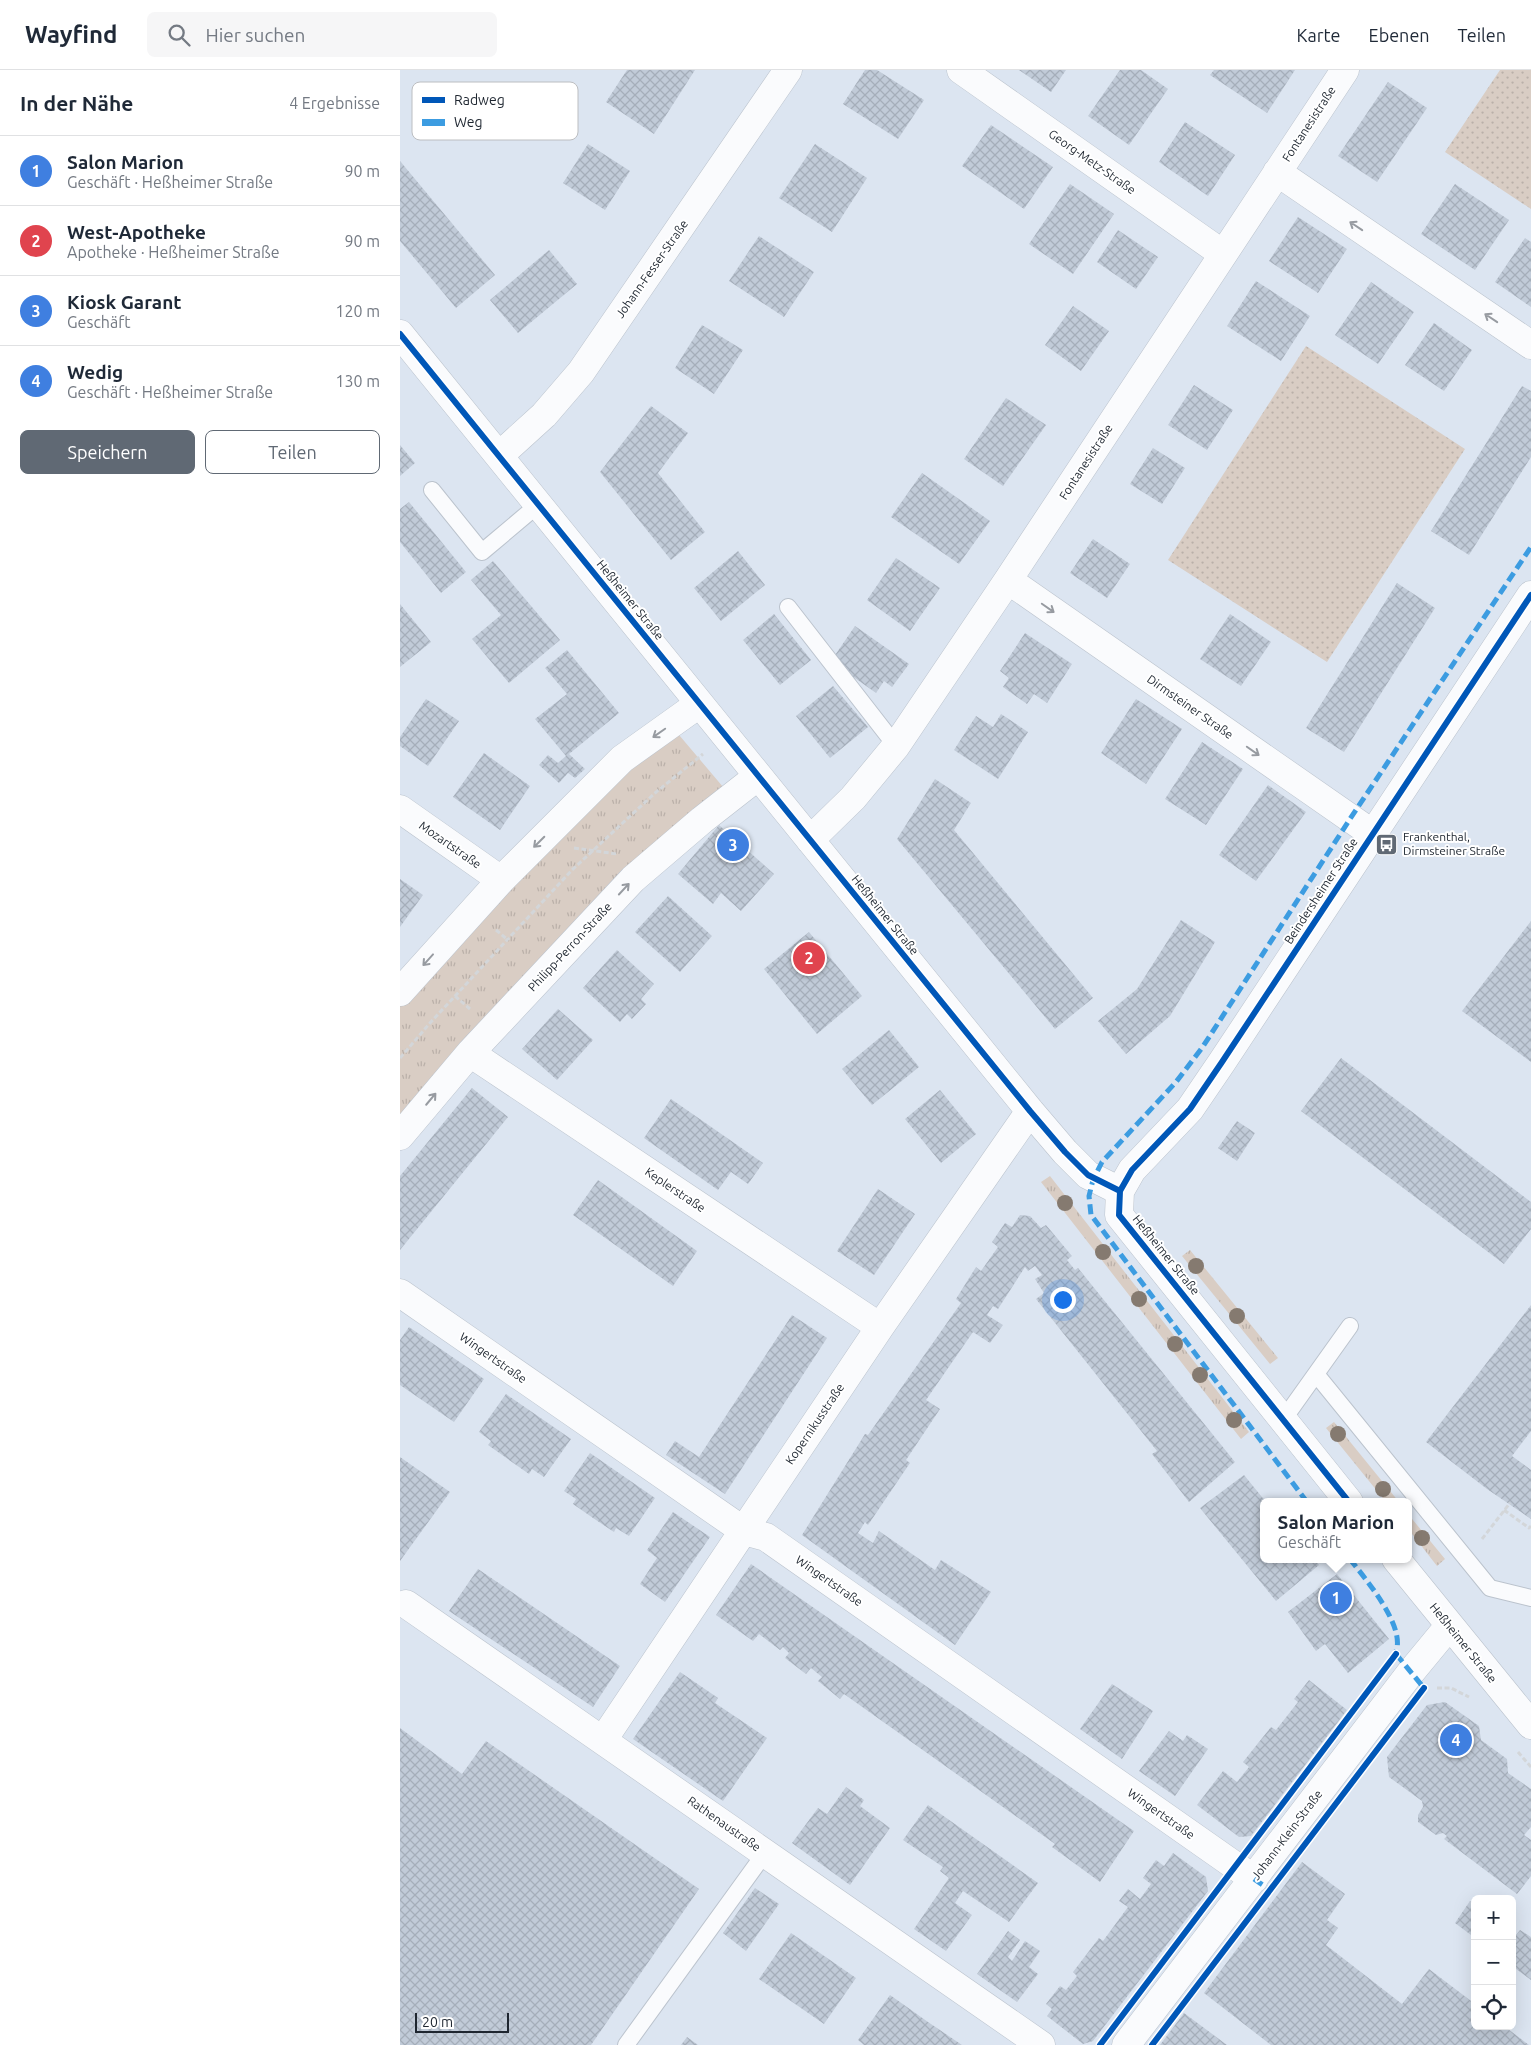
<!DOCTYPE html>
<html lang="de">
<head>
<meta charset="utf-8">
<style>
  :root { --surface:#fff; --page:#f6f6f7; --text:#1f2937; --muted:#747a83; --line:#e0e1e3; --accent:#606974 }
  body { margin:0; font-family:Ubuntu,sans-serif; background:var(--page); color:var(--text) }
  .controls { position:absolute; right:15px; bottom:15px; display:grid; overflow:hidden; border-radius:8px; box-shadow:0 5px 20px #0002 }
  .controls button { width:45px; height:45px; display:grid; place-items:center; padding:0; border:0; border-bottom:1px solid var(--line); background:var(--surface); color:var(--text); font:25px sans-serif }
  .scale { position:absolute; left:15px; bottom:12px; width:94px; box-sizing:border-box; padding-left:5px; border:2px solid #1e2630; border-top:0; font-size:14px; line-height:18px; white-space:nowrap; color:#1e2630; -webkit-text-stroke:4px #fff; paint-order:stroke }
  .you { position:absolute; left:662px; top:1229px; width:18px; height:18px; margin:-12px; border:4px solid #fff; border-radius:50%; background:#1a73e8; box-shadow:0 0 0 8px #1a73e833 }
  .badge { display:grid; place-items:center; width:32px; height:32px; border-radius:50%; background:var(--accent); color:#fff; font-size:16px; font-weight:700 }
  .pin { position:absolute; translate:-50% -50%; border:2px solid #fff; box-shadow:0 1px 5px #0006 }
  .popup { position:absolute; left:860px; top:1428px; width:152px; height:65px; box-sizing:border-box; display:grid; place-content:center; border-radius:8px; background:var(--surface); filter:drop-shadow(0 1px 4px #0005); font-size:16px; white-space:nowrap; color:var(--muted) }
  .popup b { font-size:19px; color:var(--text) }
  .popup::after { content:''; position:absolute; left:50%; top:100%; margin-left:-10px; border:10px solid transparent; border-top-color:var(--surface) }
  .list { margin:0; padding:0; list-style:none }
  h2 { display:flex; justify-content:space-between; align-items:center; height:65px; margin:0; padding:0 20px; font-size:21px }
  h2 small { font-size:16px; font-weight:400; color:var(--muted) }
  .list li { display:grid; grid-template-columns:32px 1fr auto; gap:15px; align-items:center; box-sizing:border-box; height:70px; padding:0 20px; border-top:1px solid var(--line) }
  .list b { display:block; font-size:19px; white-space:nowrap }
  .list p { margin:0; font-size:16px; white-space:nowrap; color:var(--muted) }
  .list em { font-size:16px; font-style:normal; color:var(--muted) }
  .actions { display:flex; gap:10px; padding:15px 20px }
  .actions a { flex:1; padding:11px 0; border:1px solid var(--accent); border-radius:8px; text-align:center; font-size:18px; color:var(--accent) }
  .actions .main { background:var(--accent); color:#fff }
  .icon { flex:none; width:28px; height:28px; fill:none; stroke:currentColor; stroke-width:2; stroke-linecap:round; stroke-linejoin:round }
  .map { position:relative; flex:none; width:1131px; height:1975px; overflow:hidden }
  header { display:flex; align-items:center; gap:30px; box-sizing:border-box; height:70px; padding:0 25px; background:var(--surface); border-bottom:1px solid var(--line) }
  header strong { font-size:24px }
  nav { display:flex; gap:28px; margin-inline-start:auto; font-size:18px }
  .search { width:350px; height:45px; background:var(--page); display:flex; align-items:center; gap:12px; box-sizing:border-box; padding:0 18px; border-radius:8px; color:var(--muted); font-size:19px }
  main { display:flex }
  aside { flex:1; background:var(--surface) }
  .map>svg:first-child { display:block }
  .grass { fill:url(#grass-tufts) }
  .garden { fill:url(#garden-dots) }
  .building { fill:url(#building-cross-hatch) }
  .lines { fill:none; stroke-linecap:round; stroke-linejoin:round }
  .lane-casing { stroke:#bbc3cd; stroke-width:18 }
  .street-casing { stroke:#bbc3cd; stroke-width:29 }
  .secondary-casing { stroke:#bbc3cd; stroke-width:29 }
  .path { stroke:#d3d6d9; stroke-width:3; stroke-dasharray:5 2.5; stroke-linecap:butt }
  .lane { stroke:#fafbfd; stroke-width:16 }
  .street { stroke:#fafbfd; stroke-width:28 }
  .secondary { stroke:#fafbfd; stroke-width:28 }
  .quiet { stroke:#3c9ce1; stroke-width:5; stroke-dasharray:10 5; stroke-linecap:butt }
  .cycleway-casing { stroke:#fff; stroke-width:9 }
  .cycleway { stroke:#0057b8; stroke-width:6 }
  .tree { fill:#857a70 }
  .oneway { stroke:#979ba1 }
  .labels { text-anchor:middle; stroke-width:4; stroke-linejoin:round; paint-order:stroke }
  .street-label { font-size:12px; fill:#1e2630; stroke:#fff }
  .poi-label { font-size:12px; fill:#1e2630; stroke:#fff; text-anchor:start }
  .key { fill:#fff; stroke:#bcbec1; stroke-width:1 }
  .key-label { font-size:14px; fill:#1e2630 }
</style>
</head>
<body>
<header>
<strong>Wayfind</strong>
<div class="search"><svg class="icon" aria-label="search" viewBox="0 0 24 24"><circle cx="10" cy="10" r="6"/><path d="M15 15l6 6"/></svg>Hier suchen</div>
<nav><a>Karte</a><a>Ebenen</a><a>Teilen</a></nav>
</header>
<main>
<aside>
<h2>In der Nähe<small>4 Ergebnisse</small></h2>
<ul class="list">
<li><span class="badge" style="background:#3f7fe0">1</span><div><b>Salon Marion</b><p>Geschäft · Heßheimer Straße</p></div><em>90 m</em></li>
<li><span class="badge" style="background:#e0444e">2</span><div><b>West-Apotheke</b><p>Apotheke · Heßheimer Straße</p></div><em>90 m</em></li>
<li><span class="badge" style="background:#3f7fe0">3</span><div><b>Kiosk Garant</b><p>Geschäft</p></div><em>120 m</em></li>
<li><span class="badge" style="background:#3f7fe0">4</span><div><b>Wedig</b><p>Geschäft · Heßheimer Straße</p></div><em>130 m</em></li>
</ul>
<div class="actions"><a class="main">Speichern</a><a>Teilen</a></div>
</aside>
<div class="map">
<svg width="1131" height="1975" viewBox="0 0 1131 1975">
  <defs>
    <pattern id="grass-tufts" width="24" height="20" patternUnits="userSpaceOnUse" patternTransform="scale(1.25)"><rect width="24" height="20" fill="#d9cdc4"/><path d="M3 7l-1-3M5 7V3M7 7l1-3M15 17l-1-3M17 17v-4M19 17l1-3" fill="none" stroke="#bab0a9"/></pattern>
    <pattern id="garden-dots" width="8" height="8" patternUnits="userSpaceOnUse" patternTransform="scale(1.25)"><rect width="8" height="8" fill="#d9cdc4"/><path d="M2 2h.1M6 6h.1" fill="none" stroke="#bab0a9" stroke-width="1.8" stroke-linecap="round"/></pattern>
    <pattern id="building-cross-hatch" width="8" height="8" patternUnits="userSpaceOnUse" patternTransform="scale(1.25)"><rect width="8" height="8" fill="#c1cbd8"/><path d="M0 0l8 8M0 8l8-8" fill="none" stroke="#a5aeba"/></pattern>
  </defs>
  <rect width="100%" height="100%" fill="#dce5f1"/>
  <!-- grass -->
  <path class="grass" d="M274,659l55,65 -329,331v-122l228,-238z
    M650,1106l199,256 -8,7 -200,-257z
    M790,1180l88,108 -8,6 -88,-108z
    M934,1352l65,80h-13l-60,-74z
    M1008,1444l37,45 -8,7 -28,-36z"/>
  <!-- garden -->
  <path class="garden" d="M1100,0h31v139l-86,-57z
    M906,276l159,103 -138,213 -159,-102z"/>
  <!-- building -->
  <path class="building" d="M227,0h68l-41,64 -48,-32z
    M465,0h12l47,30 -26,39 -55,-35z
    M619,0h47l-15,22z
    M720,0h21l27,19 -39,56 -41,-29z
    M814,0h81l-28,43 -57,-38z
    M988,12l39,26 -50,74 -39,-26z
    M785,52l50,33 -27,41 -49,-34z
    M591,55l62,42 -29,42 -62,-43z
    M188,74l42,27 -25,39 -42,-27z
    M415,74l52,34 -35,54 -53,-34z
    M0,91l95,114 -39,33 -56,-67z
    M670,114l44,30 -41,60 -44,-30z
    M1055,114l54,36 -34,50 -54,-36z
    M898,147l49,32 -29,44 -49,-32z
    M718,160l40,27 -22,32 -39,-27z
    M359,166l55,36 -30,45 -55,-36z
    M1125,168l6,4v65l-36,-25z
    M149,180l28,34 -59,49 -28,-33z
    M856,211l54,35 -29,45 -54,-35z
    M971,212l43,30 -36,52 -43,-29z
    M673,236l36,25 -28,40 -36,-26z
    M1034,253l38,27 -28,41 -39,-26z
    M302,255l41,25 -29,44 -39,-26z
    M794,315l39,25 -26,40 -39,-25z
    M1122,316l9,5v66l-62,98 -38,-24z
    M606,328l40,27 -43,61 -39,-27z
    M251,336l37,27 -30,40 47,59 -34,28 -71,-88z
    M0,375l15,18 -15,13z
    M753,378l32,20 -23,36 -32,-20z
    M522,403l68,48 -31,43 -68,-47z
    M9,432l57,70 -25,21 -41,-51v-33z
    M693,469l37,25 -23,34 -37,-25z
    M338,481l27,34 -44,36 -27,-33z
    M496,488l44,30 -30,43 -43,-31z
    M93,491l67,79 -51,43 -37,-44 29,-24 -30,-35z
    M997,513l38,25 -91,144 -38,-24z
    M0,534l31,38 -31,25z
    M374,544l37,46 -31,25 -37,-45z
    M830,544l41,28 -30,44 -41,-27z
    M455,556l54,38 -17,23 -8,-6 -8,12 -45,-32z
    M625,563l47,31 -25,39 -13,-9 -7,10 -24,-17 6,-9 -9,-7z
    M167,580l52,63 -50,41 16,15 -10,9 -7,-5 -9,10 -20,-18 9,-10 10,8 8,-7 -31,-37 32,-25 -22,-26z
    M433,616l35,41 -38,31 -34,-42z
    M26,629l33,22 -31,45 -28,-20v-9z
    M736,629l46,30 -36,55 -45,-31z
    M601,644l27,18 -30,47 -44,-29 22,-34 17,11z
    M802,672l41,27 -37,56 -41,-26z
    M84,683l46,33 -30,44 -47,-33z
    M535,709l36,24 -17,27 139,168 -38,31 -158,-190z
    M868,715l38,27 -50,69 -37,-26z
    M319,755l55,49 -33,37 -20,-18 -8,11 -35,-30z
    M0,809l23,16 -23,32z
    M268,826l44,40 -32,36 -45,-40z
    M781,850l34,22 -45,74 -44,38 -28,-33 39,-32z
    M1131,851v141l-69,-51z
    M409,862l53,64 -45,38 -53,-65z
    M217,880l37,34 -13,15 5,5 -14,15 -5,-5 -7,8 -37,-34z
    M158,939l35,31 -36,40 -35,-31z
    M489,960l30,37 -47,38 -30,-36z
    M941,988l190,144v27l-27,35 -203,-153z
    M72,1018l36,29 -108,133v-74z
    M540,1020l36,44 -35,29 -36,-44z
    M271,1029l92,64 -15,21 -17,-12 -13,18 -74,-52z
    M837,1051l18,12 -18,28 -19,-13z
    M198,1110l99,71 -24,35 -100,-71z
    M478,1119l37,25 -41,61 -37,-24z
    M620,1145l10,1 11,12 5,-3 26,31 -5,4 8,10 3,-2 157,194 -46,40 -37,-48 5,-3 -121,-152 8,-6 -9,-14 7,-4 -7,-9 -7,5 -3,-4 -27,42 -5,-3 -6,9 16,10 -13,18 -17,-11 -47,68 14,9 -34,51 4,3 -42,62 -3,-3 -7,11 15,10 6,-12 56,39 6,-10 50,32 -36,53 -153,-110 63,-101 3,1 93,-132 -5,-4 20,-32 5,4 17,-24 -6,-5 13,-19 7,4z
    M1131,1235v126l-19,25 19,14v49l-44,-30 -61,-47z
    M392,1245l35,23 -102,156 -59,-39 9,-14 24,16z
    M9,1257l75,52 -30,43 -54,-37v-45z
    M106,1324l65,45 -27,38 -12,-8 -3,5 -41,-29 3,-4 -12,-9z
    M190,1383l65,45 -26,38 -13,-8 -2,4 -21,-14 -20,-14 3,-5 -12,-8z
    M0,1387l50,35 -50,69z
    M844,1405l22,27h-2v57h50l5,6 -43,36 -76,-93z
    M273,1442l37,25 -45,65 -25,-18 17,-26 -10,-8z
    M351,1494l383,267 -34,51 -48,-35 3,-3 -211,-150 -4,5 -22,-18 4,-4 -11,-9 -5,6 -21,-16 4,-5 -6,-6 -3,3 -21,-16 -6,7 -37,-26z
    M78,1499l142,97 -27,41 -144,-96z
    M937,1504l52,65 -41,34 -23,-29 -9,7 -28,-39z
    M280,1602l38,26 -3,5 52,35 -44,63 -90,-62z
    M909,1610l38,30 -96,126 -12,1 -42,-32 26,-34 14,11 12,-15 -6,-5 28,-35 5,3 22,-28 -4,-3z
    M712,1614l41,27 -31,48 -42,-30z
    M1045,1632l34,24 2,14 26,19 1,14 23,16v38l-7,8 7,5v36l-14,18 -73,-55 3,-3 -4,-3 -7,2 -18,-13v-7l5,-8 -1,-6 -33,-24 -2,-20 40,-52z
    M0,1658l62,46 24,-33 213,148 -108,156h-191z
    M769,1661l14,10 4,-6 21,14 -33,47 -36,-25z
    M446,1717l18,13 -4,6 30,22 -40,57 -58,-42 26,-35 9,6z
    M528,1735l110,78 -29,39 -46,-31 -8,12 17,12 -26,36 -32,-22 35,-51 -9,-7 3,-4 -40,-27z
    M773,1783l33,24 2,14 -115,150 -10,3 -36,-28 5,-7 -6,-5 14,-18 6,4 11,-14 -4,-4 26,-34 4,3 25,-34 -9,-6 9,-12 12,10 11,-15 -8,-6 13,-18 8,6z
    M902,1792l43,32 -18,26 11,8 -12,17 76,59 27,-35 46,35v22h29l25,19h-258l-67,-52z
    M355,1818l24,16 -33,47 -23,-18z
    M1070,1831l5,3v34l-20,-15z
    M1120,1860l11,7v43l-19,-14v-34l4,3z
    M608,1861l12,9 -12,17 4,4 13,-20 15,10 -11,16 9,7 -21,28 -40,-28z
    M391,1863l65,45 -32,46 -65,-45z
    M490,1925l38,27 34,23h-98l-6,-5z
    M784,1943l43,32h-67z
    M287,1967l11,8h-17z"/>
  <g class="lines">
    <defs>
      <path id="lane" d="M32,420l50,62 57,-48
        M388,537l108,139
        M916,1304l174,214 41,10
        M883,1350l67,-94
        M226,1975l139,-192"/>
      <path id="street" d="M561,0l262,184
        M877,102l254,173
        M0,264l630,777 35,41 23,23 32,16
        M100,385l44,-40 37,-43 207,-302
        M608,510l365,254
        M0,739l101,71
        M410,770l43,-42 43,-52 112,-166 337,-510
        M0,922l101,-112 121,-121 77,-55
        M70,983l410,274
        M0,1066l70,-83 163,-174 69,-59 55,-43
        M0,1223l344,238 22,6 488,342
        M6,1534l635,441
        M203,1670l277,-413 150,-216
        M726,1975l285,-373 38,-46"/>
      <path id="secondary" d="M949,1432l-230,-287 1,-24 12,-21 58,-61 32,-47 309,-467
        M996,1489l135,166"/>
    </defs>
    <!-- lane casing -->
    <use href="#lane" class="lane-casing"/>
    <!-- street casing -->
    <use href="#street" class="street-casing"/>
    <!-- secondary casing -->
    <use href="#secondary" class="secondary-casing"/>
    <!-- path -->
    <path class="path" d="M174,778l43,6
      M96,860l12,10
      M55,926l15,13
      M0,988l30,-35 142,-153 83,-77 48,-39
      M1104,1440l25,18 2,-2
      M1082,1469l28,-36
      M1037,1618h14l18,9
      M1118,1682l13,15"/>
    <!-- lane -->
    <use href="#lane" class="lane"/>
    <!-- street -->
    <use href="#street" class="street"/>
    <!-- secondary -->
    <use href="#secondary" class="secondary"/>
    <!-- quiet -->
    <path class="quiet" d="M907,1432l-216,-287 -2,-19 4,-16 9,-18 74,-80 26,-34 148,-229 181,-272
      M950,1489c15,20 62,73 43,98
      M996,1584l28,34 -1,2
      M854,1809l16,11"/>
    <defs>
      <path id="cycleway" d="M0,264l630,777 35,41 23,23 32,16
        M949,1432l-230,-287 1,-24 12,-21 58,-61 32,-47 309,-467
        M700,1975l296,-391
        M752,1975l272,-357"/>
    </defs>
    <!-- cycleway casing -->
    <use href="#cycleway" class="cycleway-casing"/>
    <!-- cycleway -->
    <use href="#cycleway" class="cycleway"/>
  </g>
  <!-- trees -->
  <g class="tree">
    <circle cx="665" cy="1133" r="8"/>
    <circle cx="703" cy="1182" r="8"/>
    <circle cx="796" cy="1196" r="8"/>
    <circle cx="739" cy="1229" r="8"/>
    <circle cx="837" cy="1246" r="8"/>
    <circle cx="775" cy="1274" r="8"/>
    <circle cx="800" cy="1305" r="8"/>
    <circle cx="834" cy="1350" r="8"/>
    <circle cx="938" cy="1364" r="8"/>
    <circle cx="983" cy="1419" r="8"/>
    <circle cx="1022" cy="1468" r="8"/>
  </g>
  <!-- one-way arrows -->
  <defs><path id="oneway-shaft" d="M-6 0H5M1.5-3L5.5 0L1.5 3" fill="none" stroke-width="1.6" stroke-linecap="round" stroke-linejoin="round" transform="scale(1.25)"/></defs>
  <g class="oneway">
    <use href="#oneway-shaft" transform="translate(956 156) rotate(-146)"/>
    <use href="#oneway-shaft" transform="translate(1091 248) rotate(-146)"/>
    <use href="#oneway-shaft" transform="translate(648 538) rotate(35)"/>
    <use href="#oneway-shaft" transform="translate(259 663) rotate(145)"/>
    <use href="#oneway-shaft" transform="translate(853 681) rotate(35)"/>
    <use href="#oneway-shaft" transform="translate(139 772) rotate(135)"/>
    <use href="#oneway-shaft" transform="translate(224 819) rotate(-47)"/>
    <use href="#oneway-shaft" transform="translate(28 890) rotate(132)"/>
    <use href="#oneway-shaft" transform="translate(31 1029) rotate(-50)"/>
  </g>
  <!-- icons -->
  <defs>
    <symbol id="bus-square" viewBox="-11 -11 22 22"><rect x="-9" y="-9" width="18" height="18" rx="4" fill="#606974" stroke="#fff"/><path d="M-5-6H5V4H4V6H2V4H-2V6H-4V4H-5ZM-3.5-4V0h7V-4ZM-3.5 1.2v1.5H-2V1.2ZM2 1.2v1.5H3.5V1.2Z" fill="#fff"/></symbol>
  </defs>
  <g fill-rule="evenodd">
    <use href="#bus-square" x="974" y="762" width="25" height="25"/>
  </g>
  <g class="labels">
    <!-- street labels -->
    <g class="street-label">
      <text transform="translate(909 54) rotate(-57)" y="4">Fontanesistraße</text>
      <text transform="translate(692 92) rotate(35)" y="4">Georg-Metz-Straße</text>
      <text transform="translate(252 199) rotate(-55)" y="4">Johann-Fesser-Straße</text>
      <text transform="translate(686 392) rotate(-57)" y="4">Fontanesistraße</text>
      <text transform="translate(230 530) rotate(51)" y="4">Heßheimer Straße</text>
      <text transform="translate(790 637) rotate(35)" y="4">Dirmsteiner Straße</text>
      <text transform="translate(50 775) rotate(35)" y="4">Mozartstraße</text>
      <text transform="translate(921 821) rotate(-57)" y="4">Beindersheimer Straße</text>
      <text transform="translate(485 845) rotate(51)" y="4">Heßheimer Straße</text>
      <text transform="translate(170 877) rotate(-47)" y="4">Philipp-Perron-Straße</text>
      <text transform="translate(275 1120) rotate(34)" y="4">Keplerstraße</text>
      <text transform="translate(766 1185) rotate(51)" y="4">Heßheimer Straße</text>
      <text transform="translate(93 1288) rotate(35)" y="4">Wingertstraße</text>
      <text transform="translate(415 1354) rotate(-56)" y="4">Kopernikusstraße</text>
      <text transform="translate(429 1511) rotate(35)" y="4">Wingertstraße</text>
      <text transform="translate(1063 1573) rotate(51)" y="4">Heßheimer Straße</text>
      <text transform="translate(761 1744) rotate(35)" y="4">Wingertstraße</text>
      <text transform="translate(324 1754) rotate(35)" y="4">Rathenaustraße</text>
      <text transform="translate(887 1765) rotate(-53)" y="4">Johann-Klein-Straße</text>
    </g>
    <!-- poi labels -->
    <g class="poi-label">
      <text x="1003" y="771">Frankenthal,<tspan x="1003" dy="14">Dirmsteiner Straße</tspan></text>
    </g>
  </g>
  <!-- legend -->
  <rect x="12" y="12" width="166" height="58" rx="8" class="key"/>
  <rect x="22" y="27" width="23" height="6" fill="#0057b8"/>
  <rect x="22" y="49" width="23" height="7" fill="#3c9ce1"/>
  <g class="key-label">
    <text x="54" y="35">Radweg</text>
    <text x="54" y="57">Weg</text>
  </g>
</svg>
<div class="controls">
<button>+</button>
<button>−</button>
<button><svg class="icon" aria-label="locate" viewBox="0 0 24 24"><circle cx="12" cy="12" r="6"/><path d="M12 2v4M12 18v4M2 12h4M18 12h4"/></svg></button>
</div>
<div class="scale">20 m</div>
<div class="you"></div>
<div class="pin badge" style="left:936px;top:1528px;background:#3f7fe0">1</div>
<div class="popup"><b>Salon Marion</b>Geschäft</div>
<div class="pin badge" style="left:409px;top:888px;background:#e0444e">2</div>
<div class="pin badge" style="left:333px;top:775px;background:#3f7fe0">3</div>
<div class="pin badge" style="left:1056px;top:1670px;background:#3f7fe0">4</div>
</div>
</main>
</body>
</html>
